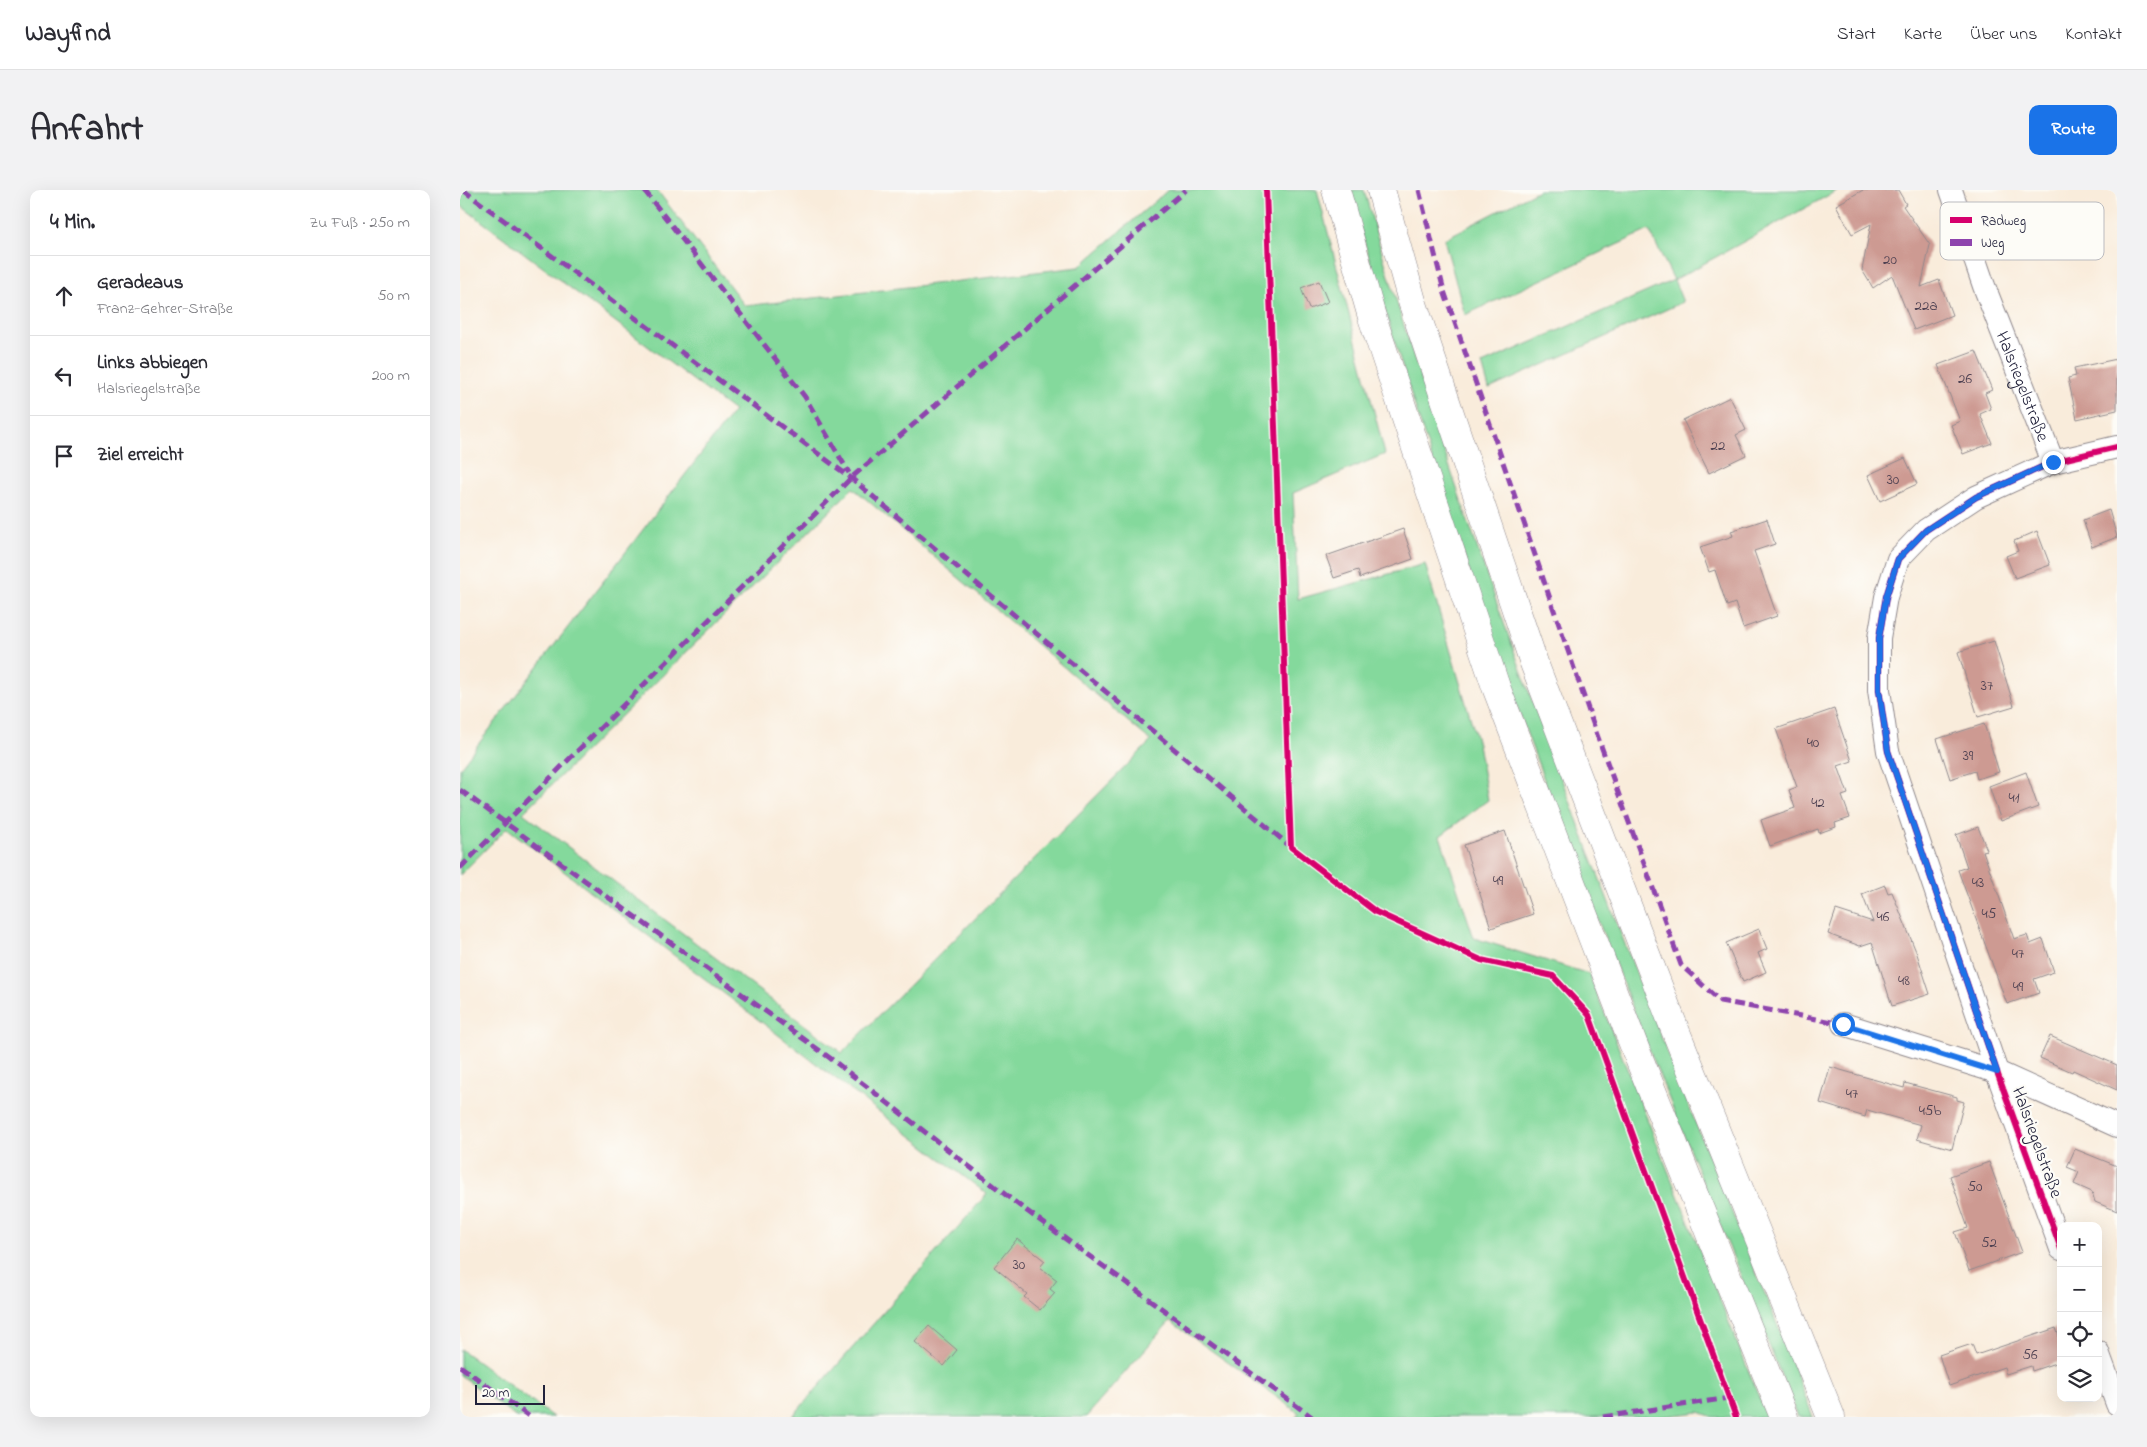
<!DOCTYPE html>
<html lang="de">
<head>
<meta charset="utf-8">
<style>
  :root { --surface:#fff; --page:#f2f2f3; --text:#2b2b33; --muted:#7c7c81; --line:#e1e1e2; --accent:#1a73e8 }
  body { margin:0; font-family:"Indie Flower",sans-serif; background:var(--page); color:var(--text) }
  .controls { position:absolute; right:15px; bottom:15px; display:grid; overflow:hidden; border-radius:10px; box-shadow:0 5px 20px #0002 }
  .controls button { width:45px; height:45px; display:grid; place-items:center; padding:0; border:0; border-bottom:1px solid var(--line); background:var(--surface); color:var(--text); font:25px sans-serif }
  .scale { position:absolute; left:15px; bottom:12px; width:70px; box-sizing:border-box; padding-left:5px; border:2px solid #22223b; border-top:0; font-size:14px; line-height:18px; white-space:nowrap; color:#22223b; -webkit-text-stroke:4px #fdfcf7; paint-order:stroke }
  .stop { position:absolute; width:15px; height:15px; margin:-11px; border:4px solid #1a73e8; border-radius:50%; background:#fff }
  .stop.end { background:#1a73e8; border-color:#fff; box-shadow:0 1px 5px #0008 }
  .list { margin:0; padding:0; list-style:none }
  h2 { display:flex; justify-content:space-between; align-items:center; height:65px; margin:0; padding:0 20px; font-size:21px }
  h2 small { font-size:16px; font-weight:400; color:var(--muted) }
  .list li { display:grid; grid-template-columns:32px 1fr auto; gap:15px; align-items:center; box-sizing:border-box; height:80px; padding:0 20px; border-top:1px solid var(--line) }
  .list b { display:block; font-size:19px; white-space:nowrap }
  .list p { margin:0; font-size:16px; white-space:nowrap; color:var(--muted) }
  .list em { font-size:16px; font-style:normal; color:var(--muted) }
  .icon { flex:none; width:28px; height:28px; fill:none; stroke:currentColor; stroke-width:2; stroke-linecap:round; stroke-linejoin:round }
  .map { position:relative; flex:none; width:1657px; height:1227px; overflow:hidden; border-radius:10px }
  header { display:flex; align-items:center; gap:30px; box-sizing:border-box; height:70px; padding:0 25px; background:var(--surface); border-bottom:1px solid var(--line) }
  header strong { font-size:24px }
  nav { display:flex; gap:28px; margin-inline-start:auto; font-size:18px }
  .intro { display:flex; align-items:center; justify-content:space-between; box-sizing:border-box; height:120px; padding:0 30px }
  h1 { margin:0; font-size:35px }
  .button { padding:12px 22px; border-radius:10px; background:var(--accent); color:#fff; font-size:18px; font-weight:700 }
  main { display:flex; gap:30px; padding:0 30px }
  aside { flex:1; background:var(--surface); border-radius:10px; box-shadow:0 5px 20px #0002 }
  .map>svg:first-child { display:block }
  .green { fill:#84d99c; stroke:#537e6c; fill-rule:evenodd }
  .building { fill:#cd9a92 }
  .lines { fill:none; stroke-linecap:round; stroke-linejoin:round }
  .minor-casing { stroke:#8e878b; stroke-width:24 }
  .primary-casing { stroke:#8e878b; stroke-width:29 }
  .minor { stroke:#fff; stroke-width:22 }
  .primary { stroke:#fff; stroke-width:28 }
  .quiet { stroke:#8e44ad; stroke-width:5; stroke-dasharray:10 5; stroke-linecap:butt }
  .cycleway-casing { stroke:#fdfcf7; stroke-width:9 }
  .cycleway { stroke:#d6006c; stroke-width:6 }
  .route { stroke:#1a73e8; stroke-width:6 }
  .labels { text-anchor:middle; stroke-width:4.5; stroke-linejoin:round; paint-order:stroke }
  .number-label { font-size:15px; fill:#4d4051 }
  .street-label { font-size:18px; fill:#22223b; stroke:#fdfcf7 }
  .key { fill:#fdfcf7; stroke:#bbbbbf; stroke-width:1 }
  .key-label { font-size:14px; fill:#22223b }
</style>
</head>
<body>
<header>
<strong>Wayfind</strong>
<nav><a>Start</a><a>Karte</a><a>Über uns</a><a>Kontakt</a></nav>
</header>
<div class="intro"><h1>Anfahrt</h1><a class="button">Route</a></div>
<main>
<aside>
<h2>4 Min.<small>Zu Fuß · 250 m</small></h2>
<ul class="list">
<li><svg class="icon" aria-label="ahead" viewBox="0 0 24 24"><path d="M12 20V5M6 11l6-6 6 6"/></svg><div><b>Geradeaus</b><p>Franz-Gehrer-Straße</p></div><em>50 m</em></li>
<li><svg class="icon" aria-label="left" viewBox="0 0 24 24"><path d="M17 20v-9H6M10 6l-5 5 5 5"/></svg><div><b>Links abbiegen</b><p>Halsriegelstraße</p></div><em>200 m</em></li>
<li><svg class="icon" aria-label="arrive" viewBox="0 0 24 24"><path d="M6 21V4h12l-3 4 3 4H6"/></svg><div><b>Ziel erreicht</b></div></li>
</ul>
</aside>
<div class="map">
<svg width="1657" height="1227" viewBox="0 0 1657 1227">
  <rect width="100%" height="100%" fill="#fdfcf7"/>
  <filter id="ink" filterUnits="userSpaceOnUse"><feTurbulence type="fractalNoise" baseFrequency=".02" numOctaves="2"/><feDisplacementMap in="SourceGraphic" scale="10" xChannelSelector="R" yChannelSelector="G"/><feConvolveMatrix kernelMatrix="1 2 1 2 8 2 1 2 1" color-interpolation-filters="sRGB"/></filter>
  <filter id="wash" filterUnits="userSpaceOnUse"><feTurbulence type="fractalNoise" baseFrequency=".0096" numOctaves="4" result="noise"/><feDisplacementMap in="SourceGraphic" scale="20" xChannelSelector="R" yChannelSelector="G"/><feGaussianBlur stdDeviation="1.12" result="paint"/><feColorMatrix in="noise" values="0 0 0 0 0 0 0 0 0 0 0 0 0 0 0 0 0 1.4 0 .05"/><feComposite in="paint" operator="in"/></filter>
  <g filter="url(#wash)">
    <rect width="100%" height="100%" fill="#f9ecdb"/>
    <!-- green -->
    <path class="green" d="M0,0h197l88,116 334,-39 89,-77h149l68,264 -92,39 5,106 127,-35 53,180 10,56 -48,36 34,102 115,36 178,443h-54l-14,-5 -41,5h-362l3,-4 -129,-92 -84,96h-294l195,-223 -480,-366 -47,47v-107l274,-357 -274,-206zM393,298l298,253 -309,312 -319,-240z
      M889,0h15c84,300 196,590 310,879 46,116 95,231 139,348h-15c-104,-258 -212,-515 -305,-777 -52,-148 -100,-299 -144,-450z
      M1079,0h299l-164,90 9,22 -194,87 -7,-25 192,-84 -25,-50 -184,85 -21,-76z
      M0,1159l93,68h-37l-56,-42z"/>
    <g id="blocks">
      <!-- building -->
      <path class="building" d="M1403,0h35l8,14 -3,2 27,39 -9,42 18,-7 13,35 -38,15 -22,-55 -19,13 -11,-18 9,-46 -19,10 -16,-29z
        M859,91l9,21 -19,7 -8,-21z
        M1516,161l16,39 -7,3 6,16 -11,5 12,29 -29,11 -12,-29 9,-4 -22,-56z
        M1657,169v51l-40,9 -9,-41 8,-2 -2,-8z
        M1270,207l16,33 -10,5 10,20 -37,18 -26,-53z
        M1445,268l12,26 -37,17 -12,-26z
        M1649,320l8,27 -25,10 -9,-27z
        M1307,329l8,25 -21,7 23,65 -34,12 -8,-25 -8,3 -12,-36 -6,2 -9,-25 33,-11 -2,-5z
        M943,339l10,30 -53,19 -2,-8 -24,8 -8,-22z
        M1577,341l13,34 -35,13 -9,-22 12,-5 -4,-10z
        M1534,451l20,65 -36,11 -20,-65z
        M1374,519l18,52 -14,5 10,28 -6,2 8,22 -15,5 1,4 -17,6 -1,-4 -48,17 -9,-26 34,-12 -6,-18 8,-3 -21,-58z
        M1524,534l15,48 -22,7 -2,-8 -25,8 -13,-40z
        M1566,582l12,35 -37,14 -12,-35z
        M1518,637l9,23 -4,1 31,88 13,-4 3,9 13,-5 11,33 -20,7 5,14 -32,11 -49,-134 9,-3 -11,-32z
        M1045,641l28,83 -42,14 -27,-83z
        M1425,695l3,8 4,-1 25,62 13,40 -38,12 -20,-64 -12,4 -32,-12 8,-24 37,12 -11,-28z
        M1299,739l8,20 -9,4 8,19 -23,10 -17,-39z
        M1590,846l67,29v25l-44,-20 -1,2 -32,-14z
        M1370,877l74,21 1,-5 52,14v3l7,2 -12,47 -35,-10 4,-14 -54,-15 -2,7 -45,-14z
        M1615,959l42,17v45l-22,-9 -3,-10 -18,-8 5,-12 -12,-5z
        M1529,972l33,90 -53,19 -14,-39 13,-4 -18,-52z
        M557,1049l28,22 -5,6 17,13 -7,9 5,4 -15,17 -16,-13 3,-3 -33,-27z
        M469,1136l28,24 -13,16 -29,-24z
        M1596,1138l5,14v19l-29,10 -1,-5 -25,8 -2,-7 -55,19 -10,-31 33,-11 4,11z"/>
    </g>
  </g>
  <g filter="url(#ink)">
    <use href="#blocks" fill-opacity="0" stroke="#8e878b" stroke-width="1"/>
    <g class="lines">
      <defs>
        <g id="minor">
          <path id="s1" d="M1491,0l33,96 69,176"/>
          <path d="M1383,834l154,48 120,54"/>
          <path d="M1601,1059l-64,-177 -109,-321 -9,-61v-52l7,-41 12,-38 28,-29 50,-33 77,-35 64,-15"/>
          <path d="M1638,1162l19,52"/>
        </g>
        <path id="primary" d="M876,0l36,127 124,370 140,364 148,366
          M921,0l31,111 122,362 138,359 159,395"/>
      </defs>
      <!-- minor casing -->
      <use href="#minor" class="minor-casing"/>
      <!-- primary casing -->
      <use href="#primary" class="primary-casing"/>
      <!-- minor -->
      <use href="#minor" class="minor"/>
      <!-- primary -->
      <use href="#primary" class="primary"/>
      <!-- quiet -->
      <path class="quiet" d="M3,0l388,288 440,369
        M184,0l161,207 44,76
        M959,0l25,101 152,441 85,233 39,36 123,23
        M0,600l370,268 190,148 292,211
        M0,678l391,-390 335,-288
        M0,1176l70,51
        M1143,1227l126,-19"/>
      <defs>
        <path id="cycleway" d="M806,0l25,657 85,65 105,48 72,16 36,39 147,402
          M1601,1059l-64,-177 -109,-321 -9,-61v-52l7,-41 12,-38 28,-29 50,-33 77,-35 64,-15"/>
      </defs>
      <!-- cycleway casing -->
      <use href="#cycleway" class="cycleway-casing"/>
      <!-- cycleway -->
      <use href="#cycleway" class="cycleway"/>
    </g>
  </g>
  <g class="lines" filter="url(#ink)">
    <!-- route -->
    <path class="route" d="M1383,834l154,48 -109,-321 -9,-61v-52l7,-41 12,-38 28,-29 50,-33 77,-35"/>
  </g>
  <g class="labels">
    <!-- number labels -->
    <g class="number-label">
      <text x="1430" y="74">20</text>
      <text x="1466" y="120">22a</text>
      <text x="1505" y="193">26</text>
      <text x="1258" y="260">22</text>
      <text x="1433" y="294">30</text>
      <text x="1527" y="500">37</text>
      <text x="1353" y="557">40</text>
      <text x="1508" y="570">39</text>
      <text x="1554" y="612">41</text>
      <text x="1358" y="617">42</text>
      <text x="1038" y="695">49</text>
      <text x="1518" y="697">43</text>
      <text x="1529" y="728">45</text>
      <text x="1423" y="731">46</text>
      <text x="1558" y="768">47</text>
      <text x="1444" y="795">48</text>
      <text x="1558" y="801">49</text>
      <text x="1392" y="908">47</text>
      <text x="1470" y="925">45b</text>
      <text x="1515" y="1001">50</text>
      <text x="1529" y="1057">52</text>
      <text x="559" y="1079">30</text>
      <text x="1570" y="1169">56</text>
    </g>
    <!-- street labels -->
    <g class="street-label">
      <text dy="6" stroke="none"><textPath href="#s1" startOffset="209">Halsriegelstraße</textPath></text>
      <text transform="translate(1578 952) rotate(70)" y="6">Halsriegelstraße</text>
    </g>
  </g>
  <!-- legend -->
  <rect x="1480" y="12" width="164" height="58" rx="8" class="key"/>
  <rect x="1490" y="27" width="22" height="6" fill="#d6006c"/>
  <rect x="1490" y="49" width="22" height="7" fill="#8e44ad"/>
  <g class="key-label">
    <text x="1521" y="35">Radweg</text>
    <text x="1521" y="57">Weg</text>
  </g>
</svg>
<div class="controls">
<button>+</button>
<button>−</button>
<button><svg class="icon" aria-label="locate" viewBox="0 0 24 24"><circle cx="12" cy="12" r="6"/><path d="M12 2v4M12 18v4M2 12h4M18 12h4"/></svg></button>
<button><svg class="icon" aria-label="layers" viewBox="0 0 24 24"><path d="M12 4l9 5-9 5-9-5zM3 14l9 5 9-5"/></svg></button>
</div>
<div class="scale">20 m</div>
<div class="stop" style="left:1383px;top:834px"></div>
<div class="stop end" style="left:1593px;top:272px"></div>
</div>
</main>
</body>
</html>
